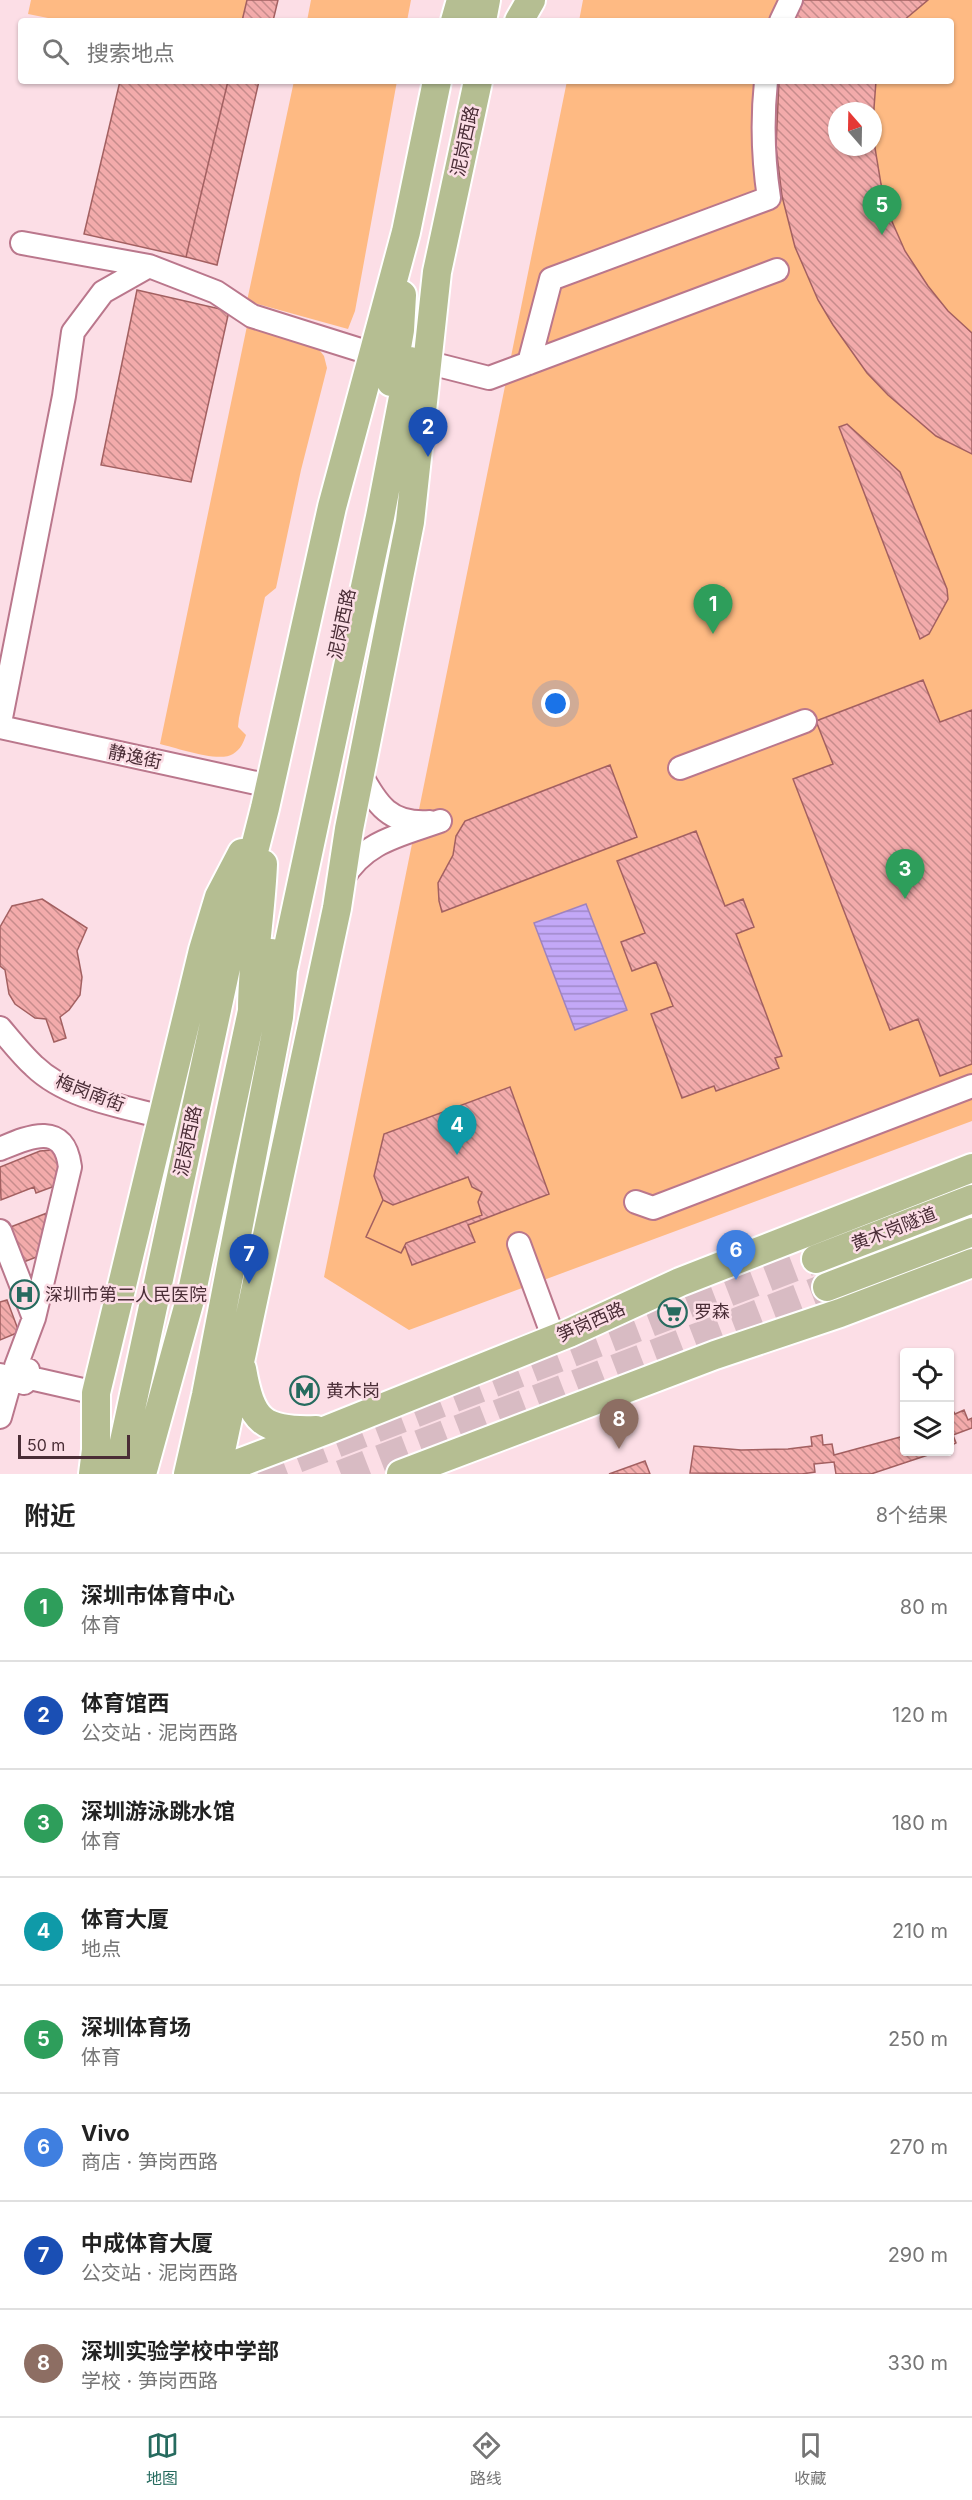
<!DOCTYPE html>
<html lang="zh">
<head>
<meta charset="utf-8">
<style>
  :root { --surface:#fff; --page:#f6f6f6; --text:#222; --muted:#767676; --line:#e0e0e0; --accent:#266b5f }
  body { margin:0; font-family:Inter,"Noto Sans SC",sans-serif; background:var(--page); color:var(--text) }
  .controls { position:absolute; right:18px; bottom:18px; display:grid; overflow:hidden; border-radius:6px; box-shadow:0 2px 4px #0004 }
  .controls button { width:54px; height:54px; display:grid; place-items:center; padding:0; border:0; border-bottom:2px solid var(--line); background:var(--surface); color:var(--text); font:30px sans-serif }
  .compass { position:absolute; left:828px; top:102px; width:54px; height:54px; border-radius:50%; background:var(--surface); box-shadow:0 2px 4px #0004; rotate:340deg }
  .scale { position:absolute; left:18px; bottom:15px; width:112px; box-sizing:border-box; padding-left:6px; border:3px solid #4a2d36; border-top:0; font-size:16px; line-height:21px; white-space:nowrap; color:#4a2d36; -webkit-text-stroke:4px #fcdee6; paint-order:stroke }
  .you { position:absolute; left:556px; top:704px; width:21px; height:21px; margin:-15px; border:4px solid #fff; border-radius:50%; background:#1a73e8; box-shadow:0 0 0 9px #1a73e833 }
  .badge { display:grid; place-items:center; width:39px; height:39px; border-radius:50%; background:var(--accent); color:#fff; font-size:20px; font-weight:700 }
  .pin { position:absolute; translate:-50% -50px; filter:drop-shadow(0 2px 3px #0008) }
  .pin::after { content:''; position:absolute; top:32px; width:21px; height:18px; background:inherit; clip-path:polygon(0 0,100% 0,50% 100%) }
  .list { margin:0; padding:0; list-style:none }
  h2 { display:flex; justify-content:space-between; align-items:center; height:78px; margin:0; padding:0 24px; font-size:26px }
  h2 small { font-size:20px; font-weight:400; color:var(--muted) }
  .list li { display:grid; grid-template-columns:39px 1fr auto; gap:18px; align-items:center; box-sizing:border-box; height:108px; padding:0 24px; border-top:2px solid var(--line) }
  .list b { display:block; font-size:22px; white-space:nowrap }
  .list p { margin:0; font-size:20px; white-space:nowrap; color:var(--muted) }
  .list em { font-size:20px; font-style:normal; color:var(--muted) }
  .icon { flex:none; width:33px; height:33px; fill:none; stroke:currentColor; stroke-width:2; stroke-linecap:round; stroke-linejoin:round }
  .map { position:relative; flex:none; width:972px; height:1474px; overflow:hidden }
  .search { position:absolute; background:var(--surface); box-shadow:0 2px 4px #0004; left:18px; right:18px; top:18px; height:66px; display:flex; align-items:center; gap:15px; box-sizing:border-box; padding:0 21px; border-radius:6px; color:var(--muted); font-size:22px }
  .sheet { height:942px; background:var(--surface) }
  nav { display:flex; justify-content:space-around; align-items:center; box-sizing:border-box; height:84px; border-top:2px solid var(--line); background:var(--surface); font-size:16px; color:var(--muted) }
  nav a { display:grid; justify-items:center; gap:3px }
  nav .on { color:var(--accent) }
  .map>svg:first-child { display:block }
  .green { fill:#feba83; fill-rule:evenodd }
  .water { fill:url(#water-rules); stroke:#9f83bd; stroke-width:1.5 }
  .building { fill:url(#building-back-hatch); stroke:#a36061; stroke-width:1.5; fill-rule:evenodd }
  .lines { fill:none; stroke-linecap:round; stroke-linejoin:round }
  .major-tunnel { stroke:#d8bbc3; stroke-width:28; stroke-dasharray:28 14; stroke-linecap:butt }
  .minor-casing { stroke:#ba778c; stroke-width:26 }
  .major-casing { stroke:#fff; stroke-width:32 }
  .minor { stroke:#fff; stroke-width:22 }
  .major { stroke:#b5be92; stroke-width:28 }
  .labels { text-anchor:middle; stroke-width:5; stroke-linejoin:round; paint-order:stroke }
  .street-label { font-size:18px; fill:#4a2d36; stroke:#fcdee6 }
  .poi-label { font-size:18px; fill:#4a2d36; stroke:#fcdee6; text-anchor:start }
</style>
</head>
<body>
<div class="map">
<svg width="972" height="1474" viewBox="0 0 972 1474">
  <defs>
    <pattern id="water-rules" width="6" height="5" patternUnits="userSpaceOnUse" patternTransform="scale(1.5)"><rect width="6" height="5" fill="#c3a8f7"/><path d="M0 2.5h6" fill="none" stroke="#a089c9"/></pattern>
    <pattern id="building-back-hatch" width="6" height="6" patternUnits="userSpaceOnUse" patternTransform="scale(1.5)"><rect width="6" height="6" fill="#f3abab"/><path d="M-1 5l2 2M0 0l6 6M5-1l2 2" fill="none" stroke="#c78c8c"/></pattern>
  </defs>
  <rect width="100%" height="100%" fill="#fcdee6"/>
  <!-- green -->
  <path class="green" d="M31,0h222l-4,21h-186l-35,-7z
    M311,0h100l-4,21h-100z
    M583,0h389v1121l-563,209 -85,-53 243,-1196h384v-60h-372zM837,111h36v36h-36z
    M294,81h103l-42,230 -7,18 -101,-28z
    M247,326l70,21 7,9 3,12 -26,102 -25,118 -11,9 -26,121 -1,9 8,8c-3,8 -5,14 -13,19 -14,9 -56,-6 -73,-10z"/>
  <!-- water -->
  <path class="water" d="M586,904l41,106 -52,20 -41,-107z"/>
  <!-- building -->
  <path class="building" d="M247,0h31l-5,21h-31z
    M803,0h125l-25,21h-110z
    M120,81h108l-42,176 -102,-23z
    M228,81h31l-42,184 -31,-8z
    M779,81h97l-2,27 1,40 6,36 9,33 15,34 23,35 20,25 24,22v121l-36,-18 -48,-41 -21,-22 -34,-48 -15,-25 -23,-53 -13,-51 -6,-49zM837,111h36v36h-36z
    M137,290l92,21 -38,171 -90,-17z
    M847,424l53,48 47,117 1,10 -19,35 -9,5 -81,-212z
    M923,680l17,42 32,-12v354l-32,12 -22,-57 -28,11 -97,-251 40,-15 -17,-43z
    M610,765l27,72 -195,75 -3,-11 -1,-18 15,-28 3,-19 9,-15z
    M696,831l29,75 18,-7 11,28 -18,7 46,122 -7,2 4,10 -63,23 -2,-5 -32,12 -31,-84 22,-8 -17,-44 -24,9 -11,-29 24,-9 -28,-72z
    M42,899l45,29 -10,23 5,26 -2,18 -11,15 -9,7 6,21 -12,4 -8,-23 -11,-1 -20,-14 -6,-10 -4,-24 -5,-4v-39l12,-21z
    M510,1087l39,107 -81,31 7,17 -63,23 -7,-19 -4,7 -35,-16 17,-37 -9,-24 10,-42z
    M52,1150l5,5 6,28 -27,10 -2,-6 -33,13 -1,-33 40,-16z
    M468,1177l4,10 10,5 -4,10 4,13 -76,28 -5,10 -35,-16 17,-37 10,5z
    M47,1213l6,16 -6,24 -26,10 -13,-35z
    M7,1300l12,32 -19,8v-38z
    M950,1406l5,8 9,-4 4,10 4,-2v10l-19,7 3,8 -6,3z
    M822,1435l1,10 9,-1 2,11 70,-19v16h33l-66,22h-35l-2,-12 -20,2 1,8 -13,2 -112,-1 4,-27 47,4 47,-1 24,-3 -1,-9z
    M645,1461l5,13h-41z"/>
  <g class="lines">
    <!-- major-tunnel -->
    <path class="major-tunnel" d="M258,1474l558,-215
      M341,1474l486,-187"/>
    <defs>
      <path id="minor" d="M781,21l10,-21
        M22,243l127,23 67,26 36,24 121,38
        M426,362l63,16 288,-108
        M529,363l22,-84 218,-81c-6,-39 -7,-78 -3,-117
        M0,723l64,-327 9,-64 30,-40 46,-26
        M0,727l270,59
        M680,768l125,-47
        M360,773c17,32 30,52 70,49
        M342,880c22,-39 59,-45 98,-59
        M0,1028c11,13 22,27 34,38 33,32 87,40 129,51
        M0,1149c28,-12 64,-29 70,18l-36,151 -18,48 12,4 2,8 -6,5 -24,-8
        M636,1202l17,6 319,-122
        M0,1231l34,87
        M519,1244l35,95
        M30,1378l66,15
        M0,1417l11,-39"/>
      <path id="major" d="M455,21l6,-21
        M482,21l4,-21
        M519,21l12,-21
        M391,382l9,-52 2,-35
        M252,1011l12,-26 7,-32
        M816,1259l156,-60
        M827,1287l145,-55
        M242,1369c9,52 20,63 74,61
        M93,1474l3,-24v-57l107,-443 16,-53 23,-44
        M117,1474l118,-548 30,-118 67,-301 74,-275 31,-151
        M142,1474l49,-178 61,-285c0,-49 9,-98 11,-147
        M188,1474l18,-79 73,-378 4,-47 97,-453 30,-156
        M210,1474l119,-45 240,-96 111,-51 292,-114
        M216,1474l121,-566 12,-79 61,-307 27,-250 41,-191
        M401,1474l314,-119 125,-42 132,-50"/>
    </defs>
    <!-- minor casing -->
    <use href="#minor" class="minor-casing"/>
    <!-- major casing -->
    <use href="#major" class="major-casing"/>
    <!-- minor -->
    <use href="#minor" class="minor"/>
    <!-- major -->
    <use href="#major" class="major"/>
  </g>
  <!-- icons -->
  <defs>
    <symbol id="hospital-ring" viewBox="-11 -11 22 22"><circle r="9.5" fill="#fcdee6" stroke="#266b5f" stroke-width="1.5"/><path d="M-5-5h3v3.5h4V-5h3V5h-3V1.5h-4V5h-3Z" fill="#266b5f"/></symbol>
    <symbol id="supermarket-ring" viewBox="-11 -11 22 22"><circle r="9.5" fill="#fcdee6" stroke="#266b5f" stroke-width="1.5"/><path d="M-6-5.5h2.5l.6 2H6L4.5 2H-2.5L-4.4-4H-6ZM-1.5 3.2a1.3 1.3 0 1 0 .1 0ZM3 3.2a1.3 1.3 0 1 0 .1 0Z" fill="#266b5f"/></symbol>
    <symbol id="metro-ring" viewBox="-11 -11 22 22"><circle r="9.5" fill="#fcdee6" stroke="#266b5f" stroke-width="1.5"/><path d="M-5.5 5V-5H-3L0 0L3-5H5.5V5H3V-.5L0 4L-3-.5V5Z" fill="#266b5f"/></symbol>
  </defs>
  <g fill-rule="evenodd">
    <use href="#hospital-ring" x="8" y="1278" width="33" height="33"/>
    <use href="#supermarket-ring" x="656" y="1296" width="33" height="33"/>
    <use href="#metro-ring" x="288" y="1374" width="33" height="33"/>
  </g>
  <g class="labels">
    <!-- street labels -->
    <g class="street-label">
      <text transform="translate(465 141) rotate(-78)" y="6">泥岗西路</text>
      <text transform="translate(342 624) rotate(-78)" y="6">泥岗西路</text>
      <text transform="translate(135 757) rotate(12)" y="6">静逸街</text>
      <text transform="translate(90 1093) rotate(21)" y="6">梅岗南街</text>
      <text transform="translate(188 1141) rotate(-78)" y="6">泥岗西路</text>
      <text transform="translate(894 1229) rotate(-21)" y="6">黄木岗隧道</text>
      <text transform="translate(591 1322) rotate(-24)" y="6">笋岗西路</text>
    </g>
    <!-- poi labels -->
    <g class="poi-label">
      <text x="45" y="1301">深圳市第二人民医院</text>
      <text x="694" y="1318">罗森</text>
      <text x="326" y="1397">黄木岗</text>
    </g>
  </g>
</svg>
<div class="controls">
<button><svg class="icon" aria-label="locate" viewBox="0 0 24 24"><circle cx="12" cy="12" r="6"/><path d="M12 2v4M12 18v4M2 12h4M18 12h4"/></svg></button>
<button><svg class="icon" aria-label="layers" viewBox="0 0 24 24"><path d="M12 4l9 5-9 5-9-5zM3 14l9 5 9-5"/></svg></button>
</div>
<svg class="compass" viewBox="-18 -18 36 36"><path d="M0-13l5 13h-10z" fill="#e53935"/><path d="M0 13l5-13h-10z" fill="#767676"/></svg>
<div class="scale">50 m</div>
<div class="you"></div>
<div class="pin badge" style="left:713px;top:634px;background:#2e9e5b">1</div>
<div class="pin badge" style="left:428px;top:457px;background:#1a4fb4">2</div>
<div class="pin badge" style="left:905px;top:899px;background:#2e9e5b">3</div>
<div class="pin badge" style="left:457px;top:1155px;background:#0f9aa8">4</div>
<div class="pin badge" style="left:882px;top:235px;background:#2e9e5b">5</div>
<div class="pin badge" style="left:736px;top:1280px;background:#3f7fe0">6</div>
<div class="pin badge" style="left:249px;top:1284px;background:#1a4fb4">7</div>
<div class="pin badge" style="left:619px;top:1449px;background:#8d6e63">8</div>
<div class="search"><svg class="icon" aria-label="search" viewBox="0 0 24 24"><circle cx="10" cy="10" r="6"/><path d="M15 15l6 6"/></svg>搜索地点</div>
</div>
<section class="sheet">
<h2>附近<small>8个结果</small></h2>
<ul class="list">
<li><span class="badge" style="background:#2e9e5b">1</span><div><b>深圳市体育中心</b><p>体育</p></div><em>80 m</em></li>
<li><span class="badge" style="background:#1a4fb4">2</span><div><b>体育馆西</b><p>公交站 · 泥岗西路</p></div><em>120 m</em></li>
<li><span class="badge" style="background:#2e9e5b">3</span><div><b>深圳游泳跳水馆</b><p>体育</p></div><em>180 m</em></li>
<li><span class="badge" style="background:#0f9aa8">4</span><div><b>体育大厦</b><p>地点</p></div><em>210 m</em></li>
<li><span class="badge" style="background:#2e9e5b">5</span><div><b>深圳体育场</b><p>体育</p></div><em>250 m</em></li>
<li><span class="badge" style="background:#3f7fe0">6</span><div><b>Vivo</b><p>商店 · 笋岗西路</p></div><em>270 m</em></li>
<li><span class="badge" style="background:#1a4fb4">7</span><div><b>中成体育大厦</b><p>公交站 · 泥岗西路</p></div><em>290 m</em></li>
<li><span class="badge" style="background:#8d6e63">8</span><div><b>深圳实验学校中学部</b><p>学校 · 笋岗西路</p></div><em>330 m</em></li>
</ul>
</section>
<nav>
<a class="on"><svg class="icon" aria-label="map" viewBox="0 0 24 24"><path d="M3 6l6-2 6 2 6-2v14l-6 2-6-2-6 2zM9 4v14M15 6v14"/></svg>地图</a>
<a><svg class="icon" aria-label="directions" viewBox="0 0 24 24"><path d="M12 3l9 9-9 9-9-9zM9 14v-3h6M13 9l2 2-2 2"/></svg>路线</a>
<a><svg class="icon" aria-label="saved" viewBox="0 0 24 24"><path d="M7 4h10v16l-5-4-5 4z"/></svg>收藏</a>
</nav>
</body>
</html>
